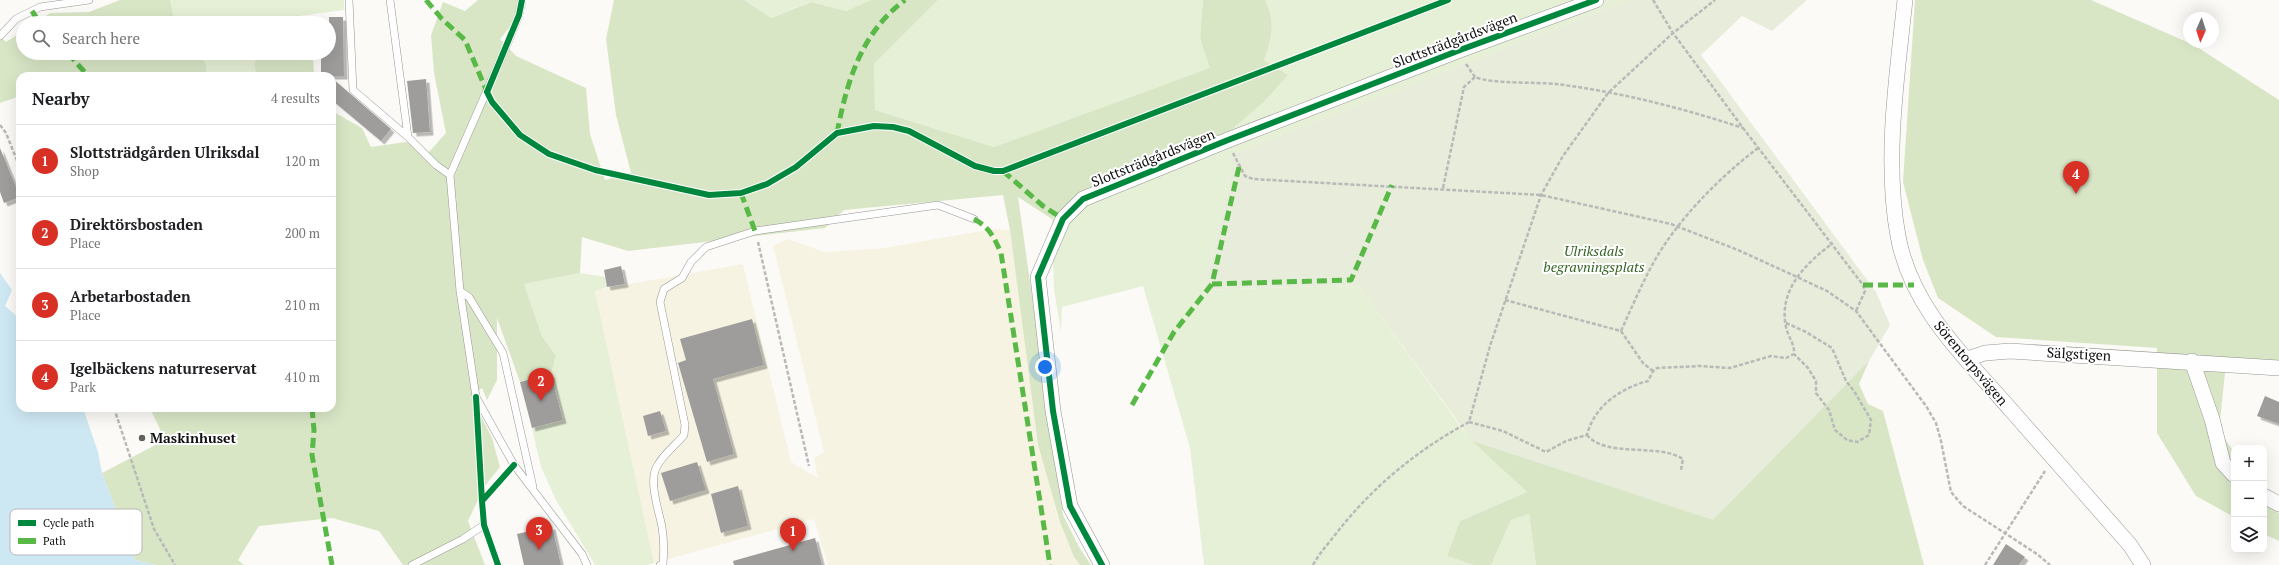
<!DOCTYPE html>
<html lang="en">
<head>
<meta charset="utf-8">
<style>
  :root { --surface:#fff; --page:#f6f6f6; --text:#202124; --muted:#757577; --line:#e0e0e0; --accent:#d93025 }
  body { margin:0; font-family:"PT Serif",serif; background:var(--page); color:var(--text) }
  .controls { position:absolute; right:12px; bottom:12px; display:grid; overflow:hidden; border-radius:8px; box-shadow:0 4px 16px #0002 }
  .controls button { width:36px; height:36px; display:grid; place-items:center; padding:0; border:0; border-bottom:1px solid var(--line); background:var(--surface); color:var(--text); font:20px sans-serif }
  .compass { position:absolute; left:2183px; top:12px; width:36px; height:36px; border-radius:50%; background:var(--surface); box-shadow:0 4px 16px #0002; rotate:183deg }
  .you { position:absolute; left:1045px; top:367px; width:14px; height:14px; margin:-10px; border:3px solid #fff; border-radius:50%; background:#1a73e8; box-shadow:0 0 0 6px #1a73e833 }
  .badge { display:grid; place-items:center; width:26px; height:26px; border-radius:50%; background:var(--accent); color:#fff; font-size:13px; font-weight:700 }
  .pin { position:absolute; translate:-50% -33px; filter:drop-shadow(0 1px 2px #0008) }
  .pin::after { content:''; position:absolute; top:21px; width:14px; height:12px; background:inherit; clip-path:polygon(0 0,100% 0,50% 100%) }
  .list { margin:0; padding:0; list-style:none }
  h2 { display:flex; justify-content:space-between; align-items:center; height:52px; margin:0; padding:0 16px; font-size:17px }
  h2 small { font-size:13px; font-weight:400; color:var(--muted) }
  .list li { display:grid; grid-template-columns:26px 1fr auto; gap:12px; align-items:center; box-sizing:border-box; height:72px; padding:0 16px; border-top:1px solid var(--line) }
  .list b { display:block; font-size:15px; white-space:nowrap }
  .list p { margin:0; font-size:13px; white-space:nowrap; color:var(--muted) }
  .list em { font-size:13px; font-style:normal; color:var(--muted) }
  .icon { flex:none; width:22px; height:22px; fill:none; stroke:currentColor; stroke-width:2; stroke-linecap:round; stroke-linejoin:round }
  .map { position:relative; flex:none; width:2279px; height:565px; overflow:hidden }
  .search { position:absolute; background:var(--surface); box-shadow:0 4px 16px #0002; left:16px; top:16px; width:320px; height:44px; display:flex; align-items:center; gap:10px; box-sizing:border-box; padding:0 14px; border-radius:22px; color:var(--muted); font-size:15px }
  .panel { position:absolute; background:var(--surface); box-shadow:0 4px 16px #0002; left:16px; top:72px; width:320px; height:340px; border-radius:12px }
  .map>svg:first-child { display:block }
  .farmland { fill:#f7f3e3 }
  .green { fill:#e6f0d7 }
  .forest { fill:#d8e6c6 }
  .cemetery { fill:#e8ecda }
  .water { fill:#cee8f3 }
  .building { fill:#9f9d9b; filter:url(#shadow) }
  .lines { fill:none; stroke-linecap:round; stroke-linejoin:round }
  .lane-casing { stroke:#959593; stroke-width:8 }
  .street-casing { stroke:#959593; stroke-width:16 }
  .path { stroke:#b9b9b8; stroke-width:2.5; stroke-dasharray:4 2; stroke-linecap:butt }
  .lane { stroke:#fefefe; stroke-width:7 }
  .street { stroke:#fefefe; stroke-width:15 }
  .quiet { stroke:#58b947; stroke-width:5; stroke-dasharray:10 5; stroke-linecap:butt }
  .cycleway-casing { stroke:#fff; stroke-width:8 }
  .cycleway { stroke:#00873e; stroke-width:6 }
  .poi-dot { fill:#626160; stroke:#fff; stroke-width:1.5 }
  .labels { text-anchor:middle; stroke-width:4; stroke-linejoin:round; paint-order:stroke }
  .street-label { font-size:14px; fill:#0f0f0f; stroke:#fff }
  .park-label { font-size:14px; font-style:italic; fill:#356324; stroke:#fff }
  .poi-label { font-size:14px; font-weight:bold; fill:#0f0f0f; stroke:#fff; text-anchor:start }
  .key { fill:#fff; stroke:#b7b7b7; stroke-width:1 }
  .key-label { font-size:11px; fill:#0f0f0f }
</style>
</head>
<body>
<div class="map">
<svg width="2279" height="565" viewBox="0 0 2279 565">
  <defs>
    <filter id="shadow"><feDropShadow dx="3.5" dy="3.5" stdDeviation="0" flood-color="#0004"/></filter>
  </defs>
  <rect width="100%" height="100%" fill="#fbfaf6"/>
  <!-- farmland -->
  <path class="farmland" d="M993,229l17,1 28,215 22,77 14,35 6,8h-252l-14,-46 -160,44 -59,-273 148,-26 48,198 27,16 -4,-20 10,-6 -51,-206 15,-7 36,13 60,-4z"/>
  <!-- green -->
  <path class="green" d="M170,0h174v10l-75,10 -1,3h-93z
    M744,0h127l-25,11 -36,-9 -39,16z
    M938,0h265l-3,38 11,30 -217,79 -119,-37 -1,-46z
    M1265,0h364l-400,156 3,13 -28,121 154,-5 105,145 64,62 -67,29 -13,35 26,9h-269l-14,-117 -47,-162 -81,21 -1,25 -7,-43 -2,-70 22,-21 148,-60 43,-37 23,-26 -24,-15c8,-22 12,-39 1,-60z
    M198,53h61l-5,11 3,12h-50l-1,-12z
    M580,273l25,4 2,10 -12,4 59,272 -7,2h-52l-39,-65 -15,-33 -9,-39 31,-8 -12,-46 5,-18 -14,-20 -18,-52z
    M1529,514l7,51h-45l20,-45z"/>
  <!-- forest -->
  <path class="forest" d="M120,0h50l5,23h-139l14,-10 39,-1z
    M478,0h44l4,7 -26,32 16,17 70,32 4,46 15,46 26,-7 -15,-58 -10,-76 8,-39h130l27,18 40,-16 35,9 25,-11h67l-64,64 1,46 119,37 216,-79 -10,-30 3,-38h62c11,21 7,38 -1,60l24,15 -23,26 -43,37 -148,60 -22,21 -34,-22 45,318 16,32 12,18h-11l-6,-8 -14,-35 -22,-77 -28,-215 -7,-35 -159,15 -19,18 -197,23 -46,-14 -2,36 -56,11 18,52 14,20 -5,18 -31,8 -23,-64v62l-10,20 -5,-12 -11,8 21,42 8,29 -16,20 -16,34 17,44h-82l-24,-34 -47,-13 -73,8 -21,34 6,5h-89l-20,-5 -33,-87 63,-33 -15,-32h182v-297l30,17 9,19 35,-5 23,10 17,-19 -12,-60 -3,-38 12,-33 22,9z
    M1915,0h176l103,45 85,55v260l-53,4 -7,66 15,22v65l-38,-21 -39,-63v-85l-161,-11 -58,-39 -15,-38 -20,-78z
    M23,31v22h175l8,11 1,12h-187v20l-20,7v-67l6,6z
    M259,53h54l1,23h-57l-3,-12z
    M1731,271l138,90 -10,23 9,20 15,7 41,154h-388l-7,-51 -18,6 -20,45h-18l-26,-9 13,-35 67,-29 -55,-51 39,-16z
    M2264,495l11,16 4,2v28l-15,-7z"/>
  <!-- cemetery -->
  <path class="cemetery" d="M1629,0h178l-35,31 -30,-15 -41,39 175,237 14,33 -21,36 -156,159 -241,-79 -114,-156 -154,5 28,-121 -4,-13z"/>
  <!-- water -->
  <path class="water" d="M0,273l12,17 -7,16 15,13v89h63l15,44 4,21 33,87 20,5h-155z"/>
  <!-- building -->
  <path class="building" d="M329,17h14l1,59h-23v-23h8z
    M332,78l59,51 -10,12 -49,-41z
    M426,79l4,53 -17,1 -6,-52z
    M0,148l20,49 -16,6 -4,-11z
    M621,266l4,18 -18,3 -3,-17z
    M752,319l12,46 -51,14 21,75 -27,8 -29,-99 8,-3 -6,-21z
    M551,374l12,46 -31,8 -12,-46z
    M2265,396l14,6v22l-22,-8z
    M660,411l6,20 -18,5 -5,-20z
    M697,462l9,28 -36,11 -9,-28z
    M738,486l10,40 -27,7 -10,-39z
    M552,526l9,39h-37l-7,-31z
    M815,538l7,27h-88l-1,-4z
    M2006,544l19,13 -6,8h-26z"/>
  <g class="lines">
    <defs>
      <path id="lane" d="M349,0l4,90 55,47
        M390,0l18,137 28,28 14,10
        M522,0l-3,15 -10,25 -59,135 10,116 16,106 38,68 68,89 5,11
        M0,36l16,-17 24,-12 49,-7
        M460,291l9,6 34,56 30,134
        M412,565l51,-26 21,-14
        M660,565l3,-1c1,-12 1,-25 -1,-37 -3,-16 -13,-43 -6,-59 6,-13 19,-22 28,-33l1,-10 -25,-123 4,-13 18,-11 9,-16 15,-15 49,-16 183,-26 36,14"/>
      <path id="street" d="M1905,0c-8,76 -21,160 -7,236 13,72 67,121 113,174 40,45 79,90 119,135l13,20
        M1967,359l18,-6 25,-2 269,17
        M2192,361l20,58 11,44 11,12
        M2264,496l15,8
        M1102,565l-32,-59 -17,-95 -15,-134 25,-58 20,-20 145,-59 232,-90 136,-50"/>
    </defs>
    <!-- lane casing -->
    <use href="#lane" class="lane-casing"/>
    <!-- street casing -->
    <use href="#street" class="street-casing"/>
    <!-- path -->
    <path class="path" d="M1653,0l20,33 70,95 120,157 2,6 -9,20
      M1466,64l9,13
      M0,125l6,8 14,35
      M1233,153l12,23 8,3 288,16 130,29 67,26 59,27 30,14 29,20 70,95 10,17 5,18 10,51 12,14 74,48 13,11
      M1443,188l21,-101 11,-10c15,7 62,5 81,7 64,8 126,24 187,44
      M758,242l51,224
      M1505,300l116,31 22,32 10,8
      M1786,323l20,9 26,16 14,33 8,10 17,29 -2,15 -12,7 -10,-2 -12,-10 -6,-20 -13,-17v-12l-8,-13 -14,-14
      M1621,331c11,-24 21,-48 34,-71 24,-42 65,-83 103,-112
      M114,408l40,121 21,36
      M1469,422l34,9 43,21 20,-11 21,-6c7,-29 34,-47 61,-54l5,-10 4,-3 43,-2 30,2 41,-12 15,2 8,-4c1,-10 -6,-17 -8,-27 -8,-37 20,-64 47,-84
      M1587,435c18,23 73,8 96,24l-2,11
      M1313,565c6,-11 14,-20 22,-30 36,-47 82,-85 134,-113l21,-76 51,-151 22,-39 45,-63 65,-60 42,-33
      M1985,565l60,-94"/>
    <!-- lane -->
    <use href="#lane" class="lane"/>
    <!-- street -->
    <use href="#street" class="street"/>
    <!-- quiet -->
    <path class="quiet" d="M426,0l16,19 23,21 22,52
      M32,11l8,12
      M68,53l20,23
      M837,133c10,-52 24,-100 68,-133
      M1239,167l-27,117 139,-4 41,-95
      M1003,171l40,35 20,13
      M741,193l14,38
      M974,219c15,8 20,18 27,34l49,312
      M1863,285h51
      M1132,405l42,-73 38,-48
      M312,408l2,22 -2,25 20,110"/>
    <defs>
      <path id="cycleway" d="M522,0l-3,15 -32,77 5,10 28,33 29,19 46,16 114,25 32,-2 26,-9 29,-17 41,-34 37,-7 19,1 16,4 66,35 19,5h9l445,-171
        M476,397l6,104
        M498,565l-14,-40 -2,-24 32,-36
        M1102,565l-32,-59 -17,-95 -15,-134 25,-58 20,-20 145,-59 232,-90 136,-50"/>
    </defs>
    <!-- cycleway casing -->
    <use href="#cycleway" class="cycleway-casing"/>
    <!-- cycleway -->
    <use href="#cycleway" class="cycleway"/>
  </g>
  <!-- markers -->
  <circle class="poi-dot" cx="142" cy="438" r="4"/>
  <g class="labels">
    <!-- street labels -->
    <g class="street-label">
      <text transform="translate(1455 40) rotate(-21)" y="5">Slottsträdgårdsvägen</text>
      <text transform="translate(1153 158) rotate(-22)" y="5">Slottsträdgårdsvägen</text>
      <text transform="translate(2079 354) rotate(3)" y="5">Sälgstigen</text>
      <text transform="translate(1971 363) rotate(50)" y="5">Sörentorpsvägen</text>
    </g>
    <!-- park labels -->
    <g class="park-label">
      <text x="1594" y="256">Ulriksdals<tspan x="1594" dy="16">begravningsplats</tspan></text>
    </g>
    <!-- poi labels -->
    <g class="poi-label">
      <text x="150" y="443">Maskinhuset</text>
    </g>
  </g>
  <!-- legend -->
  <rect x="10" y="509" width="132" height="46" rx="6" class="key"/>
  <rect x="18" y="520" width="18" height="6" fill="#00873e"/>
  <rect x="18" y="538" width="18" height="6" fill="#58b947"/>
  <g class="key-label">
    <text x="43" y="527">Cycle path</text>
    <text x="43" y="545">Path</text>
  </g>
</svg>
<div class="controls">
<button>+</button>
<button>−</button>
<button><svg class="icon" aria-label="layers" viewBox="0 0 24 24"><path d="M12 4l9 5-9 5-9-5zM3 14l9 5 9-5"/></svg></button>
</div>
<svg class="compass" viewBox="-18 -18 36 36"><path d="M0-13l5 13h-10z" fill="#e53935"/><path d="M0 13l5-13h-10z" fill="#757577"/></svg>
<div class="you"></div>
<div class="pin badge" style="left:793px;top:551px">1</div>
<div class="pin badge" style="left:541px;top:401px">2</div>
<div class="pin badge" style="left:539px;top:550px">3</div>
<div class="pin badge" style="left:2076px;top:194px">4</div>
<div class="search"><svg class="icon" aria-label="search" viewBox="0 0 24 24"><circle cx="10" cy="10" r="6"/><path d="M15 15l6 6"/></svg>Search here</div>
<section class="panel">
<h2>Nearby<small>4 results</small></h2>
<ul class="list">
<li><span class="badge">1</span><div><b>Slottsträdgården Ulriksdal</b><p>Shop</p></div><em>120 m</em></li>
<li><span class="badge">2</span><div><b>Direktörsbostaden</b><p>Place</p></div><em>200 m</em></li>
<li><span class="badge">3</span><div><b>Arbetarbostaden</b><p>Place</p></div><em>210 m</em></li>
<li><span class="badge">4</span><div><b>Igelbäckens naturreservat</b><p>Park</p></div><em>410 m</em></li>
</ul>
</section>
</div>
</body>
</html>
